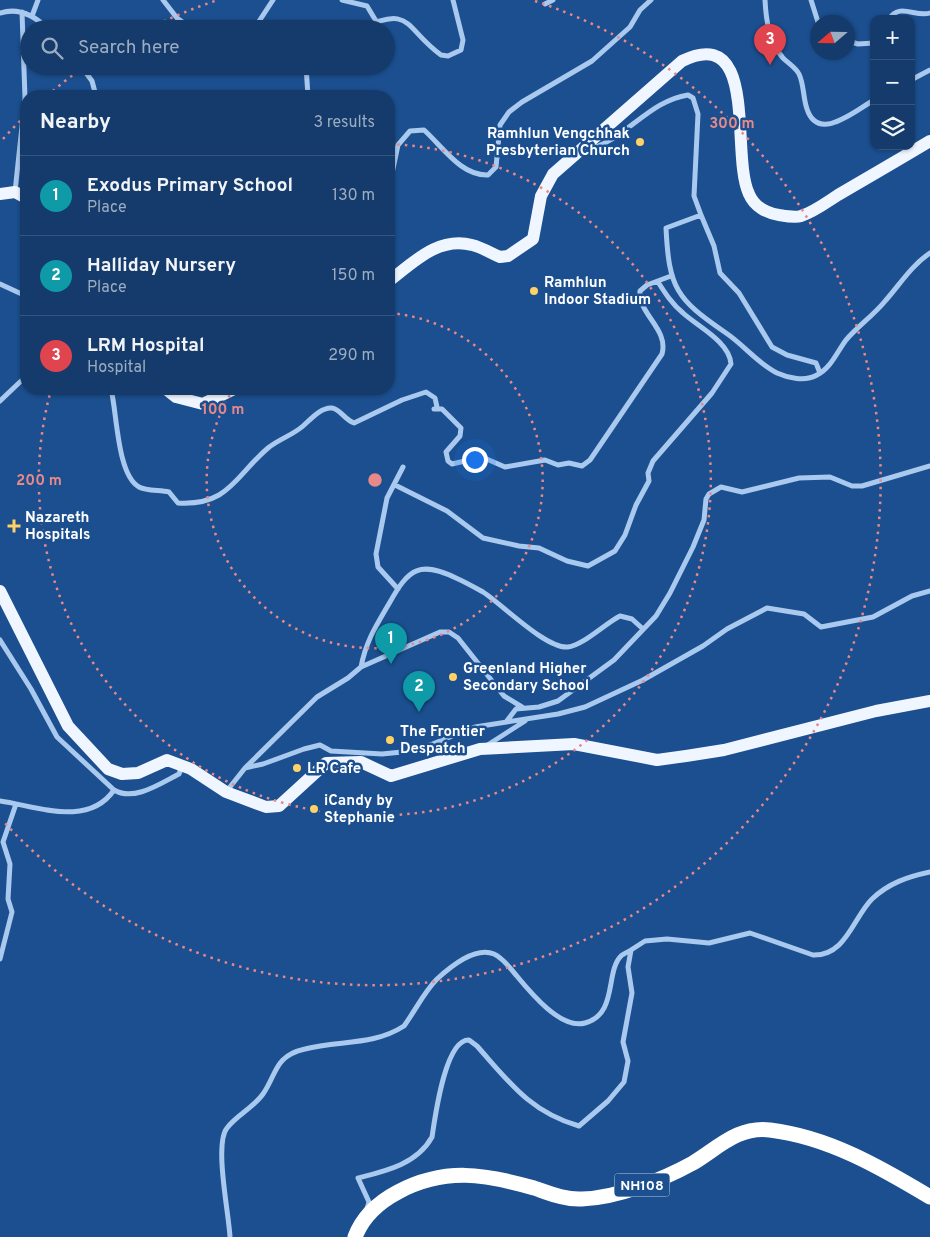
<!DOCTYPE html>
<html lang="en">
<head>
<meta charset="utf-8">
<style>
  :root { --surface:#143b6b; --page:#214673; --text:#f1f3f6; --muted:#9dadc1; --line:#33557e; --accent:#ffd166 }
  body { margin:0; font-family:Overpass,sans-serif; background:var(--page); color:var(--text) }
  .controls { position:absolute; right:15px; top:15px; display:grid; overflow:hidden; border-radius:10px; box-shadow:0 1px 4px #0004 }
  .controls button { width:45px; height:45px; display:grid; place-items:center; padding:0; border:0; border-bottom:1px solid var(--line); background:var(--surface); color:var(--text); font:25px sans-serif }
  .compass { position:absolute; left:810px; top:15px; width:45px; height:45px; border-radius:50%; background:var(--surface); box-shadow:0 1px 4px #0004; rotate:250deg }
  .you { position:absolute; left:474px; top:459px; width:18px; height:18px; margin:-12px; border:4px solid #fff; border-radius:50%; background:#1a73e8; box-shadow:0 0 0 8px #1a73e833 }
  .badge { display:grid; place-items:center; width:32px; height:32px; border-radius:50%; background:var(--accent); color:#fff; font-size:16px; font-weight:700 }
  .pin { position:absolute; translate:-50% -41px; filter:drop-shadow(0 1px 2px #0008) }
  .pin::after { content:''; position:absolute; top:26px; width:18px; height:15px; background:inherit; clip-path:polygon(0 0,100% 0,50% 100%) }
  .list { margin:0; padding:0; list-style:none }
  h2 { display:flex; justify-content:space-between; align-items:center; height:65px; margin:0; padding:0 20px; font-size:21px }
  h2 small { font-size:16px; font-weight:400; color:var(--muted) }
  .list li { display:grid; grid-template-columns:32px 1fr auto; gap:15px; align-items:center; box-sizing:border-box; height:80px; padding:0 20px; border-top:1px solid var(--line) }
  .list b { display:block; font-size:19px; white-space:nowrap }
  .list p { margin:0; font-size:16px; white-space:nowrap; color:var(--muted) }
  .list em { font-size:16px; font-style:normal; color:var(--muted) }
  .icon { flex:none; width:28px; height:28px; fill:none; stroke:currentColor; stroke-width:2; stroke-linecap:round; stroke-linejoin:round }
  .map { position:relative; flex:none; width:930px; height:1237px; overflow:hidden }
  .search { position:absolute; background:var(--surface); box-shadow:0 1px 4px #0004; left:20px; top:20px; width:375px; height:55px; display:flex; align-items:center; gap:12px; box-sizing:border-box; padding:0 18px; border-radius:28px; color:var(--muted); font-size:19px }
  .panel { position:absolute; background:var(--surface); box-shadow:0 1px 4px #0004; left:20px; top:90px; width:375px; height:305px; border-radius:20px }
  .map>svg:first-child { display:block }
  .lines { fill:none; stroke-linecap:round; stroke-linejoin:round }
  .street { stroke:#a9c9ee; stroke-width:5 }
  .primary { stroke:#f0f6ff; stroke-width:12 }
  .highway { stroke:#fff; stroke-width:15 }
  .ring { fill:none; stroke:#e88989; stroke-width:2.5; stroke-dasharray:2.5 5 }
  .poi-dot { fill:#ffd166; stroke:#1b4f8f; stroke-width:2 }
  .labels { text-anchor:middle; stroke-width:5; stroke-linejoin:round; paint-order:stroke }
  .shield { fill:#1b4f8f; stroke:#bbcadd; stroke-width:1 }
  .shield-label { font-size:14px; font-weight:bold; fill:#fff }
  .poi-label { font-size:15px; font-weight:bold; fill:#fff; stroke:#1b4f8f; text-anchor:start }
  .centre { fill:#e88989; stroke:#1b4f8f; stroke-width:2.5 }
  .ring-label { font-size:15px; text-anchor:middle; font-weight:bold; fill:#e88989; stroke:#1b4f8f; stroke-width:5; stroke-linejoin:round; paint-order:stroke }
</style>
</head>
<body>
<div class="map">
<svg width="930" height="1237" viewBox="0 0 930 1237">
  <rect width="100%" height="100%" fill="#1b4f8f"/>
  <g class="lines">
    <!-- street -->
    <path class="street" d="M163,0l14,18 15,11
      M342,0l25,6 9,15
      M765,0c1,20 4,42 18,58 5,5 13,10 16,16 5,10 4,24 8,35 11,34 48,2 67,-9
      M811,0l7,22
      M545,4l8,-4
      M0,13c19,-6 35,3 48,16
      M32,16l6,-16
      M889,19c11,-17 27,-1 41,-6
      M254,29l19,-29
      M360,29c52,-25 44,-1 81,26l7,1 13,-6 2,-10 -10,-40
      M848,41l10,3 16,-1
      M81,66l11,15 4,15
      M306,66l2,30
      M911,80l19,-10
      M586,150c39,-9 62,-49 102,-55l5,3 5,16 -4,82 7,19 -35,13c3,60 10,71 60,105 18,12 31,30 51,40 11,5 28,9 40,2 14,-7 20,-23 29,-35 12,-14 28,-25 40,-40 14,-16 26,-35 44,-47
      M389,188l9,-43 12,-14 14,-1c19,17 37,46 64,45l8,-8 4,-42 9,-13 13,-10 70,-41 38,-34 10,-17 11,-10
      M15,192l10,-94 -3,-86
      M701,215l13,31 6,27 19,20 33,54 15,8 29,8 4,10
      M0,284l26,12
      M111,389c6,23 6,86 28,98 7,4 21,3 30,5l9,11c51,3 57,-27 90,-55 11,-9 25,-13 35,-22 8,-7 18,-19 29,-18 8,1 13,12 22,15l48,-23 24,-8 9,6 2,9
      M0,401l21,-20
      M434,409h8l19,19 -1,8 -14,16 2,9 4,3 30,-7 23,10 40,-7 13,5 11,-2 13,3 8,-6 72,-106c7,-25 -24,-40 -22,-63l7,-6 24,-9
      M395,485l52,26 36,27 36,8 20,2 28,13 21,5 27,-15 10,-16 11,-30 13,-24 -1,-8 5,-12 59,-68 19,-29c-1,-22 -34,-38 -48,-51 -11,-9 -18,-20 -25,-31
      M398,589l-20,-22 -2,-13 11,-56 16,-31
      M0,640l31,49 26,48 57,53c20,12 47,-7 65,-16l3,-8
      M361,667c5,-26 15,-41 29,-65 19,-34 30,-41 66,-24 9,4 18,9 27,14 20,13 63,57 85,55 14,-1 38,-24 52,-31l12,3 11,10
      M506,722l10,-13 23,-2 19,-6 56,-41 42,-44 14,-23 23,-46 11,-27 2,-21 3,-5 12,-7 21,5 57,-14 31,-1 22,9h10l68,-20
      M486,746l39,-25
      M245,768l72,-71 31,-19 13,-11 79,-35h9l9,6 46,58 18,11
      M226,792l19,-24 18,-4 41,-15 16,-4 11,6 51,3 20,-2 28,-7 45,-18 83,-13 27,-7 58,-27 60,-34 24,-17 40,-21 37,6 17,13 52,-10 39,-21 18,-5
      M0,801c36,5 88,27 114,-11
      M0,959l12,-47 -4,-13 2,-35 -7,-22 13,-38
      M367,1209l2,-7 -11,-24c28,-7 59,-14 74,-41 3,-19 13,-98 37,-97l8,6c32,36 53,66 102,80l29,-25 16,-19 4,-21 -5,-19 9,-49 -4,-26 3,-17 14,-9 22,-2 42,4 41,-10 63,22c33,1 40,-37 59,-56 17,-16 35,-22 58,-27
      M230,1237c-1,-23 -16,-93 -3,-109 10,-13 26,-20 36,-34 14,-20 11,-38 42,-45 34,-9 68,-3 99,-23 11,-15 20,-34 33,-47 13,-12 38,-33 57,-25 9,4 16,14 22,21 14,17 45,55 69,48 33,-9 20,-51 36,-67 2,-2 7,-4 10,-6"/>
    <!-- primary -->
    <path class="primary" d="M0,194l15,-2 11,6
      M389,281c24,-18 49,-45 83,-36 9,2 19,8 28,12l8,-1 25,-17 8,-43 12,-22 129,-113c78,-38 48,94 67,133 5,12 17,19 30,21 6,1 16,3 22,1 13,-4 26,-14 37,-21 31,-18 62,-36 92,-54
      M166,389l10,8 27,7 31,-15
      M0,591l68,135 40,43 14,5 16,-1 29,-13 24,9 35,23 40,15 13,-1 47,-43 35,-1 30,14 89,-27 94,-5 83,16 29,-4 38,-6 152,-39 54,-10"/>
    <!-- highway -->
    <path class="highway" d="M355,1237c8,-21 24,-35 43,-45 47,-25 87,-18 136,-4 15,5 31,12 48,11 35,-1 80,-19 111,-36 25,-15 45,-37 77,-33 58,7 110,37 160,67"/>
  </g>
  <!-- distance rings -->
  <g class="ring">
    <path d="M390 313A168 168 0 1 1 233 390"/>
    <path d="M390 144A336 336 0 1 1 51 390"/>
    <path d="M3 139A505 505 0 0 1 24 117M47 96A505 505 0 0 1 85 66M150 28A505 505 0 0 1 215 1M535 1A505 505 0 1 1 3 821"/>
  </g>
  <!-- markers -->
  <g class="poi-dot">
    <circle cx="640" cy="142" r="5"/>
    <circle cx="534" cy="291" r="5"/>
    <path d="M11.5 518.5h5v5h5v5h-5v5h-5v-5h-5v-5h5z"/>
    <circle cx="453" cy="677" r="5"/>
    <circle cx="390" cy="740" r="5"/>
    <circle cx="297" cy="768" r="5"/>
    <circle cx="314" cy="809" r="5"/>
  </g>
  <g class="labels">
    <!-- shield labels -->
    <rect class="shield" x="614.5" y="1173.5" width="55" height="23" rx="4"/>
    <g class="shield-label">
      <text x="642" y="1190">NH108</text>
    </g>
    <!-- poi labels -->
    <g class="poi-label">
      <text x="630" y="138" text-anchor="end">Ramhlun Vengchhak<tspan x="630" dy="17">Presbyterian Church</tspan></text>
      <text x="544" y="287">Ramhlun<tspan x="544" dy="17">Indoor Stadium</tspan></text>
      <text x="25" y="522">Nazareth<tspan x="25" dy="17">Hospitals</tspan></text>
      <text x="463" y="673">Greenland Higher<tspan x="463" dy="17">Secondary School</tspan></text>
      <text x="400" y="736">The Frontier<tspan x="400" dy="17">Despatch</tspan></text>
      <text x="307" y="773">LR Cafe</text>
      <text x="324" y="805">iCandy by<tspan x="324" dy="17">Stephanie</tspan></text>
    </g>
  </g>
  <circle cx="375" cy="480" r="8" class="centre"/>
  <g class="ring-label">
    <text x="732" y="128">300 m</text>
    <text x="223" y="414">100 m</text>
    <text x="39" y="485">200 m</text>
  </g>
</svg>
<div class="controls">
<button>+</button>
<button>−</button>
<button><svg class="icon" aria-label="layers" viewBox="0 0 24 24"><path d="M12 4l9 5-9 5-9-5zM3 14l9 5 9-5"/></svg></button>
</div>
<svg class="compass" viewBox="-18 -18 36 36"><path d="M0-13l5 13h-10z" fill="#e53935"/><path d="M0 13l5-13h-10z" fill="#9dadc1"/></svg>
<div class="you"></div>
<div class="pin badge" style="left:391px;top:664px;background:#0f9aa8">1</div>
<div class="pin badge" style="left:419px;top:712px;background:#0f9aa8">2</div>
<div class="pin badge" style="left:770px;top:65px;background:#e0444e">3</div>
<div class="search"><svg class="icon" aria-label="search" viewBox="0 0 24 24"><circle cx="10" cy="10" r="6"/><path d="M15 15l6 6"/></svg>Search here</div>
<section class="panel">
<h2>Nearby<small>3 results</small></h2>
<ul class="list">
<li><span class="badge" style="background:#0f9aa8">1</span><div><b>Exodus Primary School</b><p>Place</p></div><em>130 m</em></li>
<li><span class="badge" style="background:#0f9aa8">2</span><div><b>Halliday Nursery</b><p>Place</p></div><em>150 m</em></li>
<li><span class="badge" style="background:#e0444e">3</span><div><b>LRM Hospital</b><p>Hospital</p></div><em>290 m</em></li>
</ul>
</section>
</div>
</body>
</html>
